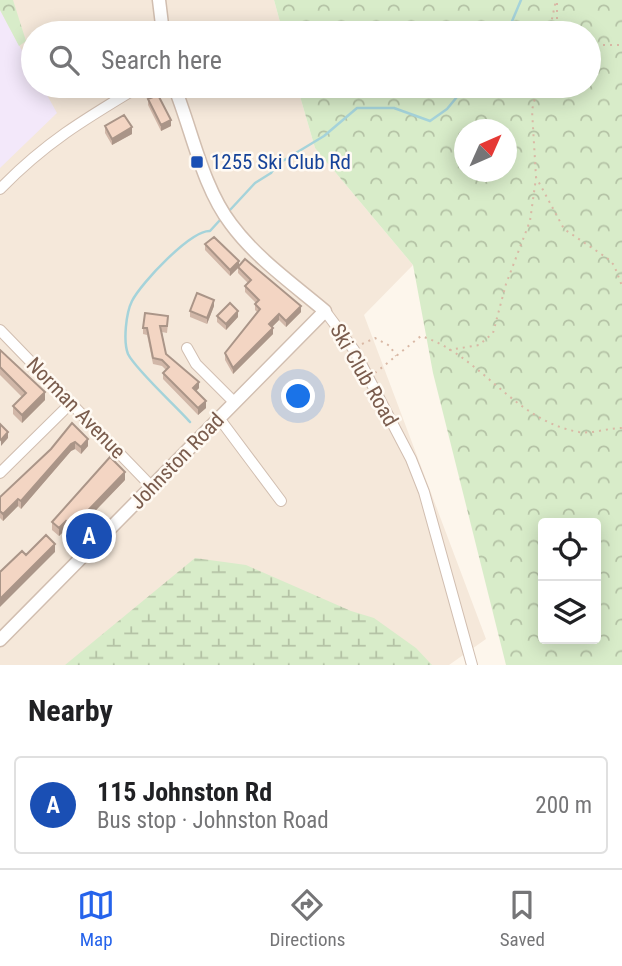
<!DOCTYPE html>
<html lang="en">
<head>
<meta charset="utf-8">
<style>
  :root { --surface:#fff; --page:#f2f2f2; --text:#202124; --muted:#757577; --line:#e0e0e0; --accent:#2563eb }
  body { margin:0; font-family:"Roboto Condensed",sans-serif; background:var(--page); color:var(--text) }
  .controls { position:absolute; right:21px; bottom:21px; display:grid; overflow:hidden; border-radius:7px; box-shadow:0 4px 18px #0003 }
  .controls button { width:63px; height:63px; display:grid; place-items:center; padding:0; border:0; border-bottom:2px solid var(--line); background:var(--surface); color:var(--text); font:35px sans-serif }
  .compass { position:absolute; left:454px; top:119px; width:63px; height:63px; border-radius:50%; background:var(--surface); box-shadow:0 4px 18px #0003; rotate:45deg }
  .you { position:absolute; left:299px; top:397px; width:24px; height:24px; margin:-18px; border:5px solid #fff; border-radius:50%; background:#1a73e8; box-shadow:0 0 0 10px #1a73e833 }
  .badge { display:grid; place-items:center; width:46px; height:46px; border-radius:50%; background:var(--accent); color:#fff; font-size:23px; font-weight:700 }
  .pin { position:absolute; translate:-50% -50%; border:4px solid #fff; box-shadow:0 2px 7px #0006 }
  .list { margin:0; padding:0; list-style:none }
  h2 { display:flex; justify-content:space-between; align-items:center; height:91px; margin:0; padding:0 28px; font-size:30px }
  h2 small { font-size:23px; font-weight:400; color:var(--muted) }
  .list li { display:grid; grid-template-columns:46px 1fr auto; gap:21px; align-items:center; box-sizing:border-box; height:98px; margin:0 14px 14px; padding:0 14px; border:2px solid var(--line); border-radius:7px }
  .list b { display:block; font-size:26px; white-space:nowrap }
  .list p { margin:0; font-size:23px; white-space:nowrap; color:var(--muted) }
  .list em { font-size:23px; font-style:normal; color:var(--muted) }
  .icon { flex:none; width:38px; height:38px; fill:none; stroke:currentColor; stroke-width:2; stroke-linecap:round; stroke-linejoin:round }
  .map { position:relative; flex:none; width:622px; height:665px; overflow:hidden }
  .search { position:absolute; background:var(--surface); box-shadow:0 4px 18px #0003; left:21px; right:21px; top:21px; height:77px; display:flex; align-items:center; gap:18px; box-sizing:border-box; padding:0 24px; border-radius:38px; color:var(--muted); font-size:26px }
  .sheet { height:203px; background:var(--surface) }
  nav { display:flex; justify-content:space-around; align-items:center; box-sizing:border-box; height:98px; border-top:2px solid var(--line); background:var(--surface); font-size:19px; color:var(--muted) }
  nav a { display:grid; justify-items:center; gap:4px }
  nav .on { color:var(--accent) }
  .map>svg:first-child { display:block }
  .residential { fill:#f5e8da }
  .education { fill:#f3e8fa }
  .forest { fill:url(#forest-crowns); fill-rule:evenodd }
  .wetland { fill:url(#wetland-marsh) }
  .lines { fill:none; stroke-linecap:round; stroke-linejoin:round }
  .stream { stroke:#a5d3da; stroke-width:2.5 }
  .minor-casing { stroke:#d1beb0; stroke-width:12 }
  .tertiary-casing { stroke:#d1beb0; stroke-width:15 }
  .path { stroke:#d9b8a5; stroke-width:2; stroke-dasharray:2 5; stroke-linecap:butt }
  .minor { stroke:#fff; stroke-width:10 }
  .tertiary { stroke:#fff; stroke-width:12 }
  .wall { fill:#d1b7a8 }
  .shaded-wall { fill:#aa9588 }
  .building { fill:#f3d5c3; stroke:#aa9588; stroke-width:2 }
  .transit-dot { fill:#1a4fb4; stroke:#fffaf3; stroke-width:2.5 }
  .labels { text-anchor:middle; stroke-width:5; stroke-linejoin:round; paint-order:stroke }
  .transit-label { font-size:21px; fill:#164399; stroke:#fffaf3; text-anchor:start }
  .street-label { font-size:21px; fill:#7a5c4d; stroke:#fffaf3 }
</style>
</head>
<body>
<div class="map">
<svg width="622" height="665" viewBox="0 0 622 665">
  <defs>
    <pattern id="forest-crowns" width="20" height="18" patternUnits="userSpaceOnUse" patternTransform="scale(1.75)"><rect width="20" height="18" fill="#d8ecc9"/><path d="M2 6a3 3 0 1 1 6 0M12 15a3 3 0 1 1 6 0" fill="none" stroke="#b4c2a5"/></pattern>
    <pattern id="wetland-marsh" width="20" height="14" patternUnits="userSpaceOnUse" patternTransform="scale(1.75)"><rect width="20" height="14" fill="#d8ecc9"/><path d="M1 5h8M5 5V1M11 12h8M15 12V8" fill="none" stroke="#b4c2a5"/></pattern>
  </defs>
  <rect width="100%" height="100%" fill="#fdf6ec"/>
  <!-- residential -->
  <path class="residential" d="M0,0h274l9,33h-250v53h264l18,62 98,117 -49,50 122,324 -37,26h-449z"/>
  <!-- education -->
  <path class="education" d="M0,10l33,61v15h9l15,27 -57,55z"/>
  <!-- forest -->
  <path class="forest" d="M0,0h13l13,41 -7,5 -19,-36z
    M274,0h348v665h-116l-73,-292 -20,-108 -98,-117 -18,-62h292v-53h-306zM464,130h42v42h-42zM596,523v116h-53v-116z"/>
  <!-- wetland -->
  <path class="wetland" d="M195,558l51,7 105,46 23,7 42,30 16,17h-367z"/>
  <g class="lines">
    <!-- stream -->
    <path class="stream" d="M507,33l14,-33
      M230,210l25,-27 16,-10 5,-8 48,-29 33,-28h37l36,13 17,-12 19,-23
      M190,422c-14,-16 -54,-52 -62,-68 -5,-13 -2,-41 4,-53 9,-18 59,-71 78,-70l10,-11"/>
    <defs>
      <path id="minor" d="M0,189c46,-47 85,-70 140,-103
        M325,311l29,39 57,109 13,33 48,173
        M0,330l151,156
        M187,348l9,16 38,38
        M219,418l62,83
        M0,473l71,-70"/>
      <path id="tertiary" d="M159,0l4,33
        M0,640l325,-329c-32,-27 -69,-53 -94,-87 -29,-38 -39,-94 -57,-138"/>
    </defs>
    <!-- minor casing -->
    <use href="#minor" class="minor-casing"/>
    <!-- tertiary casing -->
    <use href="#tertiary" class="tertiary-casing"/>
    <!-- path -->
    <path class="path" d="M549,33l7,-33
      M557,33v-32
      M589,45h33
      M538,86l-6,24 4,67 28,52 43,29 7,7 8,21
      M362,344l13,-6 15,8 6,10
      M449,350l30,-5 14,-12 13,-49 24,-63 6,-43
      M375,373l46,-37c60,19 93,85 158,96 14,2 28,-4 43,-4"/>
    <!-- minor -->
    <use href="#minor" class="minor"/>
    <!-- tertiary -->
    <use href="#tertiary" class="tertiary"/>
  </g>
  <!-- wall -->
  <path class="wall" d="M148,99l23,27 -10,5 -13,-26z
    M105,126l27,8 -20,11 -7,-12z
    M205,244l34,22 62,46 -15,15 -7,-7 -7,7 1,7 -40,40 -8,-14v-7l32,-41 -2,-2v-6l1,-1 -11,-11v-6l3,-3 -10,-10v-5l-8,8 -25,-26z
    M214,306l-7,18 -17,-7v-6z
    M217,316l21,1 -12,13 -9,-8z
    M168,323l-1,10 -5,-1 4,22 33,34 -3,3 10,17 -8,7 -35,-36v-6l3,-3 -4,-4 -9,-2 -6,-29 -4,-1v-6z
    M0,350l45,50 -23,23 -9,-9v-8l9,-9 -22,-22z
    M72,423l16,23 -7,8 -6,-5 -4,2 -50,58 -3,-3 -15,15 -3,-3v-21l51,-48z
    M125,480l-53,55 -6,-6 -7,7 -7,-6v-8z"/>
  <!-- shaded-wall -->
  <path class="shaded-wall" d="M171,120v6l-10,5v-6z
    M132,127v7l-20,11v-6z
    M239,261v6l-9,9v-6z
    M214,300v6l-7,18v-6z
    M301,306v6l-15,15v-6z
    M238,311v6l-12,13v-6z
    M279,314v6l-10,10v-6z
    M273,328v6l-40,40v-6z
    M199,382v6l-6,6v-6z
    M45,392v8l-23,23v-8z
    M206,401v7l-8,7v-7z
    M8,432v6l-7,8v-6z
    M88,439v7l-7,8v-7z
    M75,442v7l-4,2 -50,58v-8l50,-57z
    M125,472v8l-53,55v-8z
    M18,499v7l-15,15v-7z
    M66,521v8l-7,7v-8z
    M55,544v8l-55,55v-8z"/>
  <!-- building -->
  <path class="building" d="M158,95l13,25 -10,5 -13,-26z
    M124,115l8,12 -20,12 -7,-13z
    M214,237l25,24 -9,9 -25,-26z
    M245,259l56,47 -15,15 -7,-7 -10,10 4,4 -40,40 -8,-15 35,-44 -5,-5 4,-4 -14,-14 6,-6 -13,-13z
    M197,293l17,7 -7,18 -17,-7z
    M230,303l8,8 -12,13 -9,-8z
    M145,313l23,3 -1,10h-7l6,28 33,28 -6,6 13,13 -8,7 -35,-35 6,-6 -7,-7 -9,-2 -6,-30h-4z
    M0,350l45,42 -23,23 -9,-9 13,-13 -26,-26z
    M72,423l16,16 -7,8 -6,-5 -4,2 -50,57 -3,-2 -15,15 -3,-3v-14l51,-48z
    M0,424l8,8 -7,8 -1,-1z
    M110,457l15,15 -53,55 -6,-6 -7,7 -7,-6z
    M46,535l9,9 -55,55v-27l22,-21 4,4z"/>
  <!-- markers -->
  <rect class="transit-dot" x="190" y="155" width="14" height="14" rx="3.5"/>
  <g class="labels">
    <!-- transit labels -->
    <g class="transit-label">
      <text x="211" y="169">1255 Ski Club Rd</text>
    </g>
    <!-- street labels -->
    <g class="street-label">
      <text transform="translate(364 375) rotate(60)" y="7">Ski Club Road</text>
      <text transform="translate(76 408) rotate(46)" y="7">Norman Avenue</text>
      <text transform="translate(177 461) rotate(-46)" y="7">Johnston Road</text>
    </g>
  </g>
</svg>
<div class="controls">
<button><svg class="icon" aria-label="locate" viewBox="0 0 24 24"><circle cx="12" cy="12" r="6"/><path d="M12 2v4M12 18v4M2 12h4M18 12h4"/></svg></button>
<button><svg class="icon" aria-label="layers" viewBox="0 0 24 24"><path d="M12 4l9 5-9 5-9-5zM3 14l9 5 9-5"/></svg></button>
</div>
<svg class="compass" viewBox="-18 -18 36 36"><path d="M0-13l5 13h-10z" fill="#e53935"/><path d="M0 13l5-13h-10z" fill="#757577"/></svg>
<div class="you"></div>
<div class="pin badge" style="left:89px;top:536px;background:#1a4fb4">A</div>
<div class="search"><svg class="icon" aria-label="search" viewBox="0 0 24 24"><circle cx="10" cy="10" r="6"/><path d="M15 15l6 6"/></svg>Search here</div>
</div>
<section class="sheet">
<h2>Nearby<small></small></h2>
<ul class="list">
<li><span class="badge" style="background:#1a4fb4">A</span><div><b>115 Johnston Rd</b><p>Bus stop · Johnston Road</p></div><em>200 m</em></li>
</ul>
</section>
<nav>
<a class="on"><svg class="icon" aria-label="map" viewBox="0 0 24 24"><path d="M3 6l6-2 6 2 6-2v14l-6 2-6-2-6 2zM9 4v14M15 6v14"/></svg>Map</a>
<a><svg class="icon" aria-label="directions" viewBox="0 0 24 24"><path d="M12 3l9 9-9 9-9-9zM9 14v-3h6M13 9l2 2-2 2"/></svg>Directions</a>
<a><svg class="icon" aria-label="saved" viewBox="0 0 24 24"><path d="M7 4h10v16l-5-4-5 4z"/></svg>Saved</a>
</nav>
</body>
</html>
